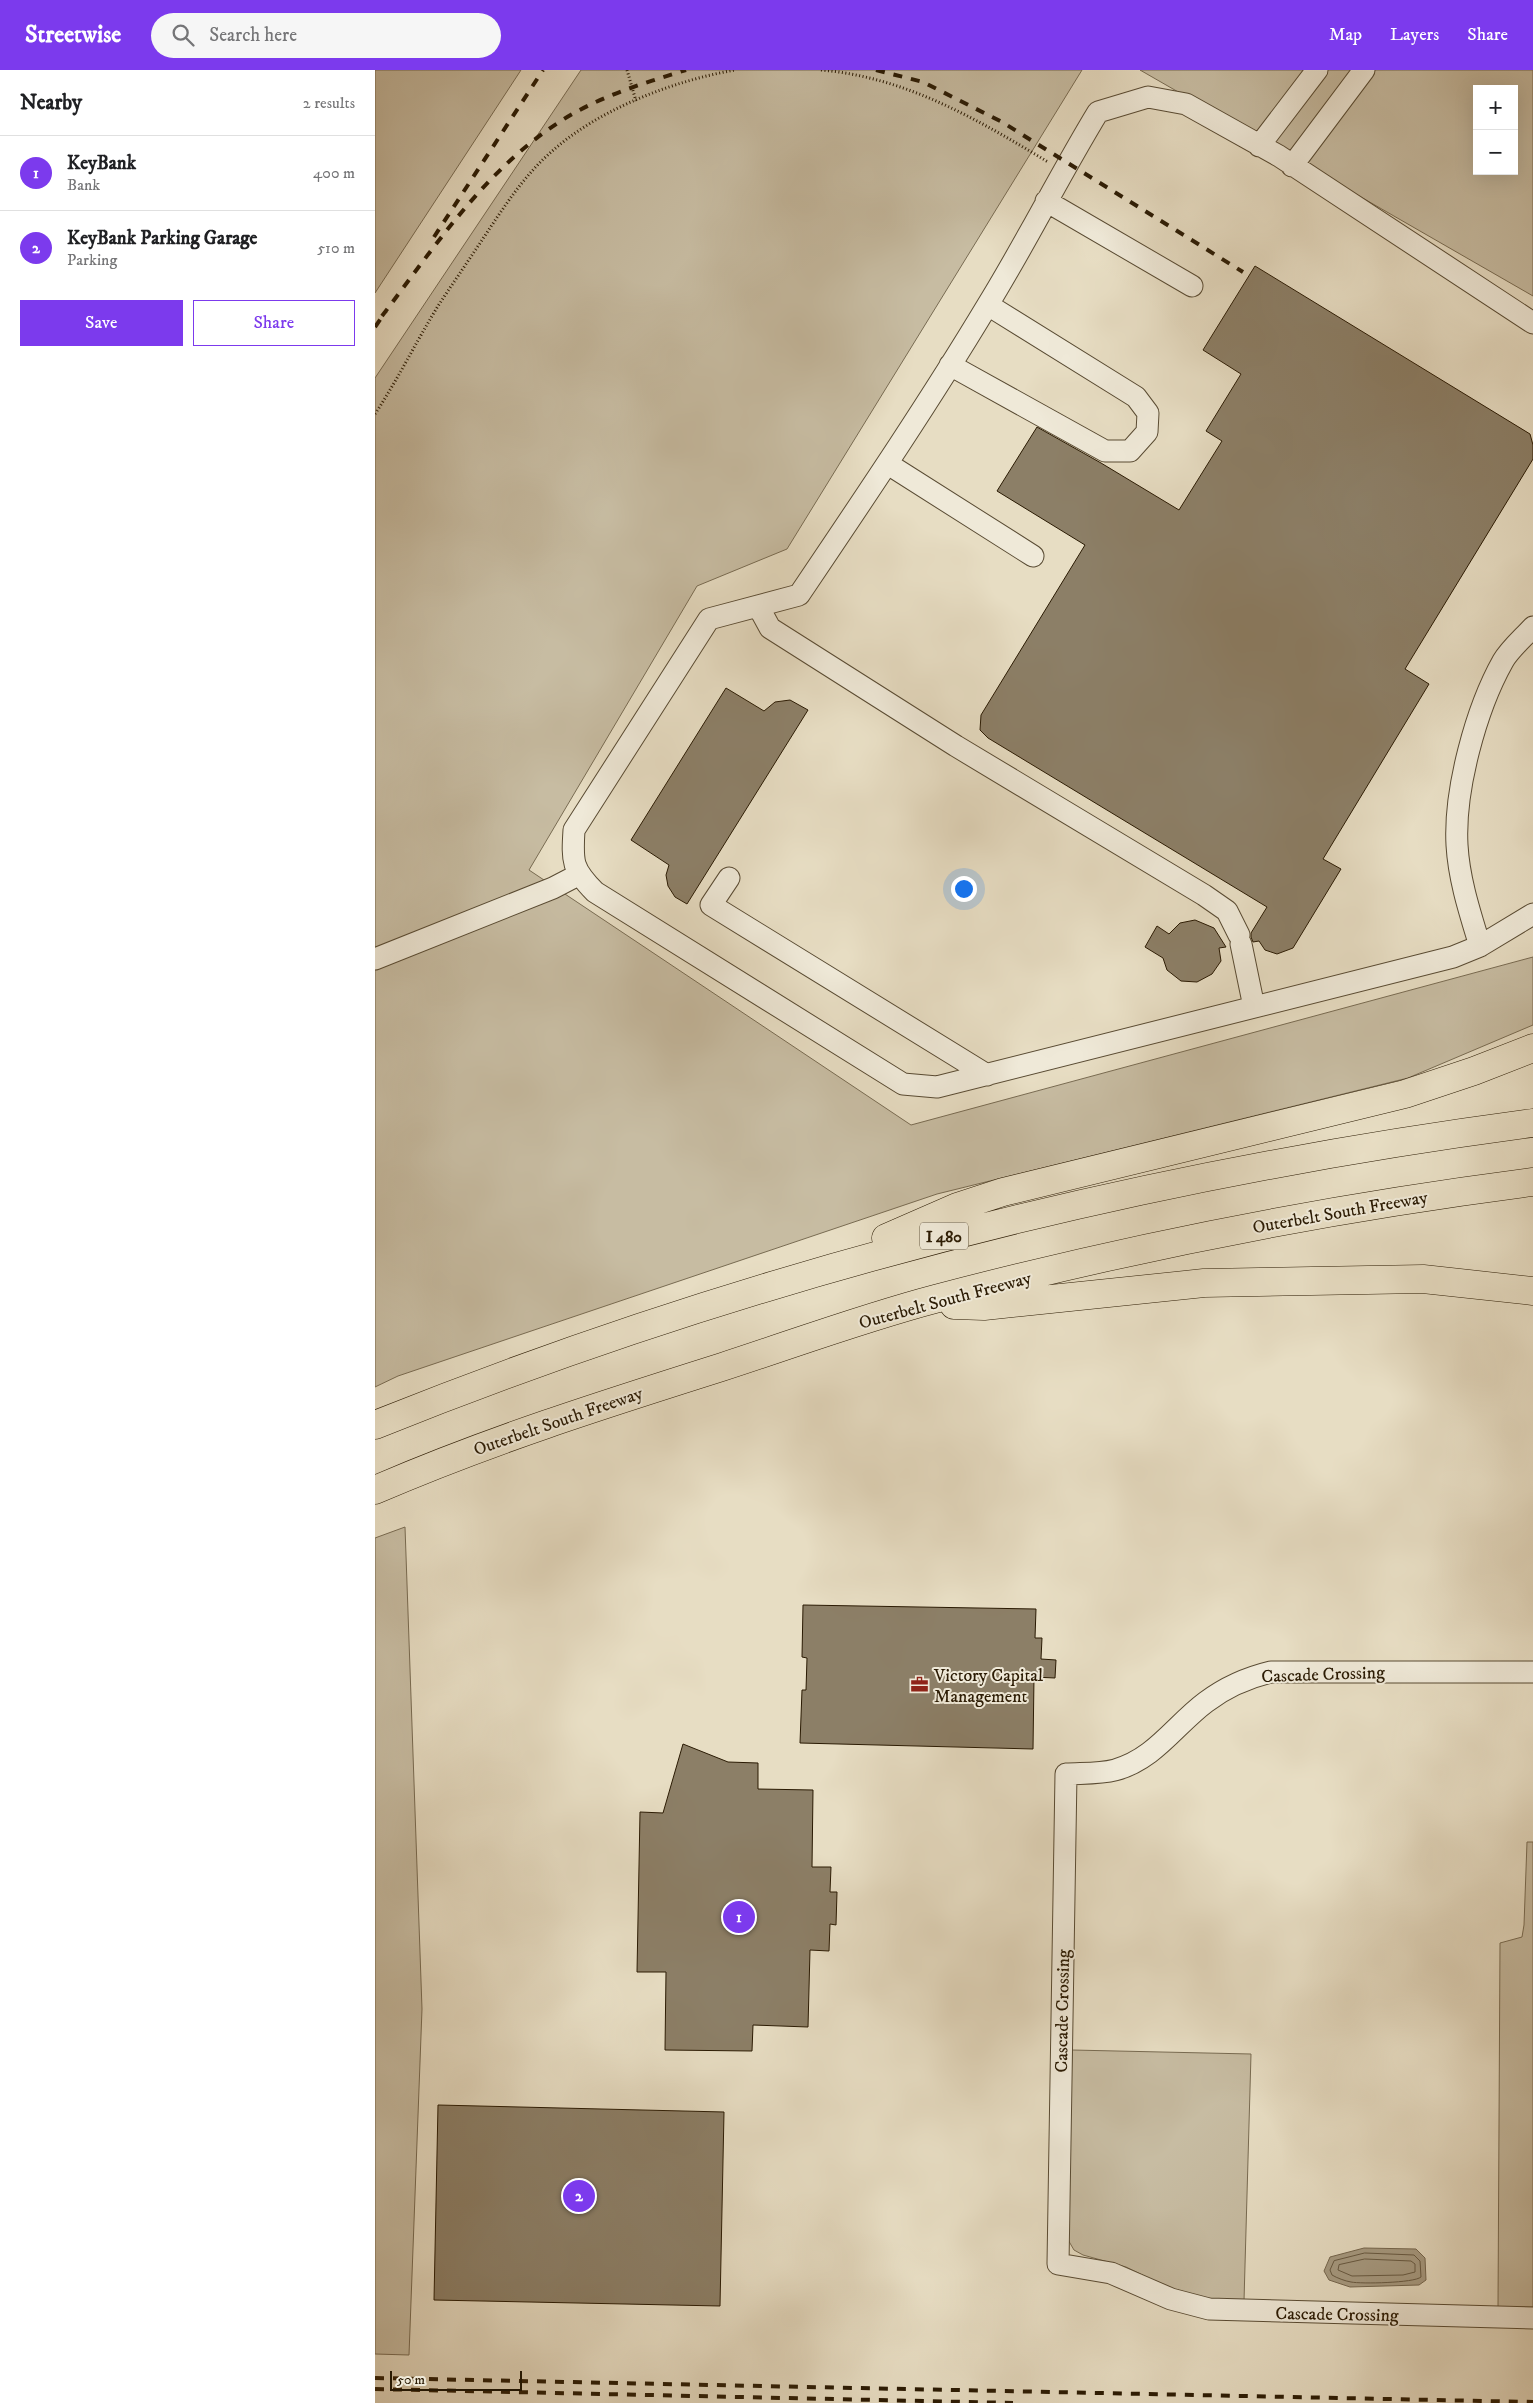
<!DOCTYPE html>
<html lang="en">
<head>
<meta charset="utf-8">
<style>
  :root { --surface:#fff; --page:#f6f6f6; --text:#202124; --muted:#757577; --line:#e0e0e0; --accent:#7c3aed }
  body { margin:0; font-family:"IM FELL DW Pica",serif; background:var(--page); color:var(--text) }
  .controls { position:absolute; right:15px; top:15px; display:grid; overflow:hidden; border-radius:0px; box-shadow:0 5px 20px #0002 }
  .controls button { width:45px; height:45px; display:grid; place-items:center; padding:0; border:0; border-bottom:1px solid var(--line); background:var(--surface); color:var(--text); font:25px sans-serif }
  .scale { position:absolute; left:15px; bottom:12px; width:132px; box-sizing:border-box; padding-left:5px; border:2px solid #2a1a03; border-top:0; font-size:14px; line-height:18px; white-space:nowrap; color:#2a1a03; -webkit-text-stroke:4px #efe9d8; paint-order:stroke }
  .you { position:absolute; left:588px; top:818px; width:18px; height:18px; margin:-12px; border:4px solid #fff; border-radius:50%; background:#1a73e8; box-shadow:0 0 0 8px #1a73e833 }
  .badge { display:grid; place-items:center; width:32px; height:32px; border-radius:50%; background:var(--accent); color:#fff; font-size:16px; font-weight:700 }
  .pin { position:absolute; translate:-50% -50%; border:2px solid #fff; box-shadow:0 1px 5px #0006 }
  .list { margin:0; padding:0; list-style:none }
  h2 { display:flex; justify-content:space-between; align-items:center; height:65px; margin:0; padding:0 20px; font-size:21px }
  h2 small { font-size:16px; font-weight:400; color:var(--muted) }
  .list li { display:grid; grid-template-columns:32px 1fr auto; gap:15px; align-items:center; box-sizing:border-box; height:75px; padding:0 20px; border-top:1px solid var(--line) }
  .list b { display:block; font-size:19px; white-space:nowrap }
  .list p { margin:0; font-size:16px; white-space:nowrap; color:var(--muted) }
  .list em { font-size:16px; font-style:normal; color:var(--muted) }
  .actions { display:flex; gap:10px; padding:15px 20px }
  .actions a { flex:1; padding:11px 0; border:1px solid var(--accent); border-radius:0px; text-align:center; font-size:18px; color:var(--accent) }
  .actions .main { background:var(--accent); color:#fff }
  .icon { flex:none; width:28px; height:28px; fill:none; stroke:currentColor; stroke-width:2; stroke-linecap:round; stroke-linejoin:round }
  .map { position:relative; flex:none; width:1158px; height:2333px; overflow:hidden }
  header { display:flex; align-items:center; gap:30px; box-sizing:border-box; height:70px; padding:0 25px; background:var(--accent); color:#fff }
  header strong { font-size:24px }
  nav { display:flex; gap:28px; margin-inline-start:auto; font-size:18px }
  .search { width:350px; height:45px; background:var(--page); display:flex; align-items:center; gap:12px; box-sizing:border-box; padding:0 18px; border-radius:28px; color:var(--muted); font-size:19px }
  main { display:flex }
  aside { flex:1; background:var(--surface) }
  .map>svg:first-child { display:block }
  .green { fill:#c7bca2; stroke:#786b52; fill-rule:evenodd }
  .water { fill:#a79b82; stroke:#75674f }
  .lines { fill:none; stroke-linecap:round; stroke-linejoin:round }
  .shore { stroke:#685a42; stroke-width:1 }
  .building { fill:#8c7f67; stroke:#2a1a03 }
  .minor-casing { stroke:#594b33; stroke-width:23 }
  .highway-casing { stroke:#2a1a03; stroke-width:29 }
  .path { stroke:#2a1a03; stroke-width:3; stroke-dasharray:1 2.5; stroke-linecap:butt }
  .minor { stroke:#efe9d8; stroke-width:21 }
  .highway { stroke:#e7ddc3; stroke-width:28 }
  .rail { stroke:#2a1a03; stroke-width:4; stroke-dasharray:9 9; stroke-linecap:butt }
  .labels { text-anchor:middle; stroke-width:4; stroke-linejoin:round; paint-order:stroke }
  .shield { fill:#efe9d8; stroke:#655843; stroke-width:1 }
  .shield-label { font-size:16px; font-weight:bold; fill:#2a1a03 }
  .street-label { font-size:18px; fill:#2a1a03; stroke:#efe9d8 }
  .poi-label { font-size:18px; fill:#2a1a03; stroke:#efe9d8; text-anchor:start }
</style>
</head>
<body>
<header>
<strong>Streetwise</strong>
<div class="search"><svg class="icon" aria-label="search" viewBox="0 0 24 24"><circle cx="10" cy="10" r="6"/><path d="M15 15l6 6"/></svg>Search here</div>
<nav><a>Map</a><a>Layers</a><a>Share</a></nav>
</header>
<main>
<aside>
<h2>Nearby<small>2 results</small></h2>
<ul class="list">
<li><span class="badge">1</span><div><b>KeyBank</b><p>Bank</p></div><em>400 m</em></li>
<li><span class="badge">2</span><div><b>KeyBank Parking Garage</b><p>Parking</p></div><em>510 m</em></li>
</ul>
<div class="actions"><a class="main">Save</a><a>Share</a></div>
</aside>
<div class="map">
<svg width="1158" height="2333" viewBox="0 0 1158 2333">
  <rect width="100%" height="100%" fill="#e7ddc3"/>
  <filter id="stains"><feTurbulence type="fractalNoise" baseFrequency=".004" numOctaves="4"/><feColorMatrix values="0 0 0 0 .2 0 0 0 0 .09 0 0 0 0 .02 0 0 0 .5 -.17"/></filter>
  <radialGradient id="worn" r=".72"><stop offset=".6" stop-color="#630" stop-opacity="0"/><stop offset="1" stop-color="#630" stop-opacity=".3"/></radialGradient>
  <!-- green -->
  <path class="green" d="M0,0h146l-146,223z
    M206,0h501l-295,479 -90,37 -168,284 382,255 622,-168v68l-125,53 -471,116 -539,182 -23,11v-1009z
    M765,0h393v226zM1102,19h37v82h-37z
    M30,1457l17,482 -13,346 -34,-1v-816z
    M1152,1772h6v465h-35l2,-364 22,-6 2,-12z
    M697,1980l179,4 -7,247 -38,-3 -39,-11 -41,-20 -43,-12 -9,-5 -7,-12z"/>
  <!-- water -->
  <path class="water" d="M989,2178l52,1 9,9 1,22 -7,5 -69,2 -21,-7 -5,-9 6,-14z"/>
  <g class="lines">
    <!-- shore -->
    <path class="shore" d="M990,2183l49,2 6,6 1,16c-7,6 -60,7 -70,5 -6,-1 -14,-4 -19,-7l-2,-5 4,-9z
      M990,2189l46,2 4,3v8l-12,3 -51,1 -14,-6 1,-5z"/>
  </g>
  <!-- building -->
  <path class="building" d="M880,196l275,168 3,11v14l-128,210 24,15 -106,175 18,10 -48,79 -16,6 -12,-4 -6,-9 -6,1 -2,-5v-4l16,-26 -279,-169 -8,-8 1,-15 104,-170 -88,-54 40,-64 64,36 78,47 43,-69 -16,-10 35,-57 -38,-24z
    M351,618l38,23 11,-9 15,-2 18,10 -121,194 -12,-7 -7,-11 -2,-11 3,-10 -38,-25z
    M820,850l19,8 12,19 -7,1 2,13 -9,13 -15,8 -16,-1 -14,-11 -4,-12 -18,-11 12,-21 12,8 11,-11z
    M428,1535l233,4 -1,29h7l-1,21 15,1 -1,18 -21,-1 -1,72 -233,-6 2,-53h4l1,-32 -5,-1z
    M308,1674l45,18 30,1v26l55,1 -1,77h19l-1,25h7l-1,33 -6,-1 -1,27 -19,-1 -2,77 -55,-2 -1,26 -87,-1 1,-78h-29l3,-160 23,1z
    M63,2035l286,7 -4,194 -286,-6z"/>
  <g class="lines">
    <defs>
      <path id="minor" d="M884,76l58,-76
        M917,96l72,-96
        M671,131l146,85
        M1158,253l-254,-167 -93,-52 -38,-7 -50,15c-39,64 -72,131 -111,194 -59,98 -124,194 -188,289l-90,24 -135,211c-2,32 -2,39 21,62l308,192 34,3 516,-130 27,-11 53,-32
        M575,295l155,86h25l17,-19 1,-19 -12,-16 -148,-92
        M513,394l145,92
        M383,536l12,22 186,118 248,149 23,16 12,24
        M354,808l-18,27 276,170
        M866,874l13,63
        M1105,876c-10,-33 -21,-66 -23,-101 -3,-55 19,-136 46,-184 7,-12 20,-23 30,-34
        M0,889l178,-71 25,-13
        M1158,1602h-262c-25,6 -45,15 -65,30 -31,23 -51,57 -91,68 -15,4 -33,3 -49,4l-8,490 53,9 60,26 38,10 324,9"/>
      <path id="highway" d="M511,1168l71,-31 46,-15 402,-98 69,-23 59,-23
        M579,1235l30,1 220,-23 219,-4 110,12
        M0,1355c375,-151 757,-249 1158,-302
        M0,1420c113,-49 230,-86 347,-123 71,-23 141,-49 213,-68 197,-52 396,-91 598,-117"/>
    </defs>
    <!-- minor casing -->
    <use href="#minor" class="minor-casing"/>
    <!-- highway casing -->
    <use href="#highway" class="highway-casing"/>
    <!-- path -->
    <path class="path" d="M252,0l9,31
      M446,0c84,7 156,49 227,92
      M0,344c23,-35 41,-72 63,-108 15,-23 31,-46 46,-69 20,-30 39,-60 66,-84 47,-43 122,-72 185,-83"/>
    <!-- minor -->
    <use href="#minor" class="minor"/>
    <!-- highway -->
    <use href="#highway" class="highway"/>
    <!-- rail -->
    <path class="rail" d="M501,0l47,12 79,40 241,150
      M59,167l109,-167
      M7,246c54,-71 105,-149 182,-197 37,-23 80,-36 122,-49
      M0,257l11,-16
      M0,2308l1158,24
      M0,2319l638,14"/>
  </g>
  <!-- icons -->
  <defs>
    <symbol id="office-bare" viewBox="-9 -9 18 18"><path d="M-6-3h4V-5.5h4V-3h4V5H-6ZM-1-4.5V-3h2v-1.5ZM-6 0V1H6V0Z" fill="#8f2418" stroke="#efe9d8" stroke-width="2.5" paint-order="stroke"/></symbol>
  </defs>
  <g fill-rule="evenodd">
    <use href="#office-bare" x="532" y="1602" width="25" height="25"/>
  </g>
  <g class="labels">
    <!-- shield labels -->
    <rect class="shield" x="545" y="1152.5" width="48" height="27" rx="4"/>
    <g class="shield-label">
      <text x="569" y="1172">I 480</text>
    </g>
    <!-- street labels -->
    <g class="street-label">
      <text transform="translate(965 1142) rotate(-10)" y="6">Outerbelt South Freeway</text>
      <text transform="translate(570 1230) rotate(-15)" y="6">Outerbelt South Freeway</text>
      <text transform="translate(183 1351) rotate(-19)" y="6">Outerbelt South Freeway</text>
      <text transform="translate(948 1604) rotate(-2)" y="6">Cascade Crossing</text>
      <text transform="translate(687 1941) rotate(-89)" y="6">Cascade Crossing</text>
      <text transform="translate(962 2244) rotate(1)" y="6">Cascade Crossing</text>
    </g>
    <!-- poi labels -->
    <g class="poi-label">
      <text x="559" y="1611">Victory Capital<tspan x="559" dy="21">Management</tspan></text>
    </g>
  </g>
  <rect width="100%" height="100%" filter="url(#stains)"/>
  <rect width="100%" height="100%" fill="url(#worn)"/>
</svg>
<div class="controls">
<button>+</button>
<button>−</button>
</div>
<div class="scale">50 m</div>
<div class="you"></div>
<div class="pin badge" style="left:364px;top:1847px">1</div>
<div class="pin badge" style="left:204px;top:2126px">2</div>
</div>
</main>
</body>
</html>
